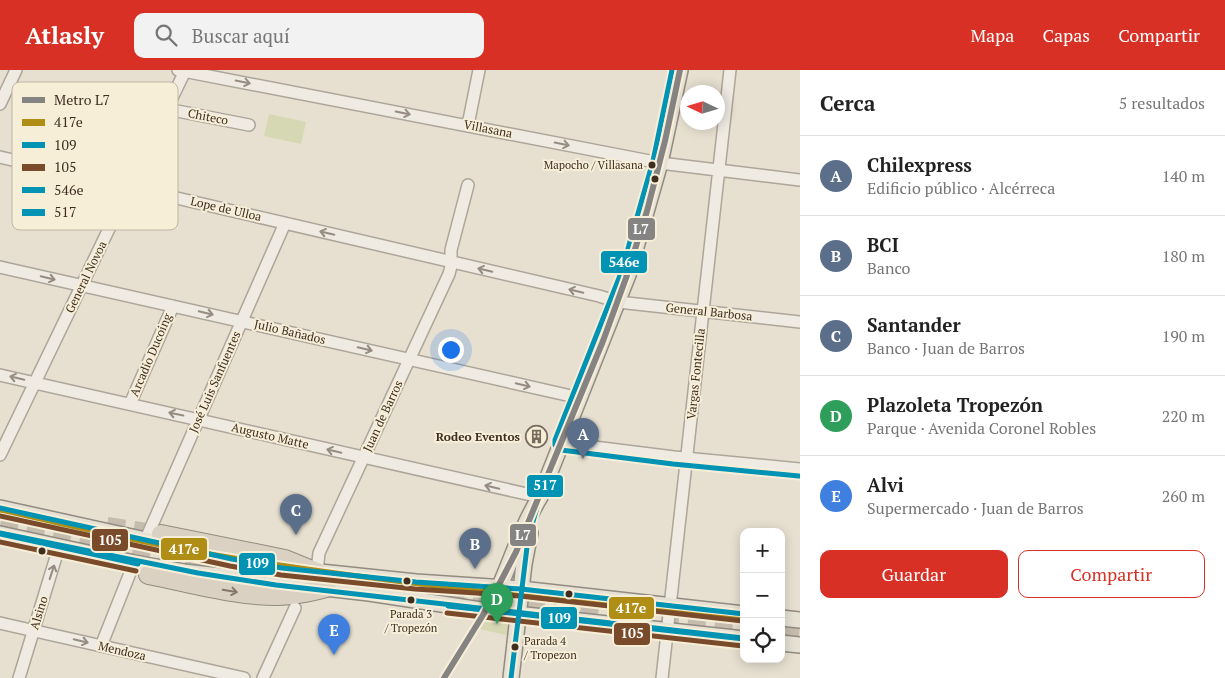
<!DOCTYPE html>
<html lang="es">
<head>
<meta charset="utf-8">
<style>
  :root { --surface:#fff; --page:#f2f2f2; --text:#222; --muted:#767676; --line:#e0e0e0; --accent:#d93025 }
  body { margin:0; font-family:"PT Serif",serif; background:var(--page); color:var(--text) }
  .controls { position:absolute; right:15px; bottom:15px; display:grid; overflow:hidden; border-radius:10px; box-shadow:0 2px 12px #0003 }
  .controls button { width:45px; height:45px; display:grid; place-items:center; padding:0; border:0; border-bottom:1px solid var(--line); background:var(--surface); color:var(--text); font:25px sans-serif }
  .compass { position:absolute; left:680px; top:15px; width:45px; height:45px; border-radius:50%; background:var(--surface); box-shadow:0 2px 12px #0003; rotate:274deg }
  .you { position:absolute; left:450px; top:279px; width:18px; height:18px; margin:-12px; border:4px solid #fff; border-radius:50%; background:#1a73e8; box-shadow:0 0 0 8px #1a73e833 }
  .badge { display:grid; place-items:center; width:32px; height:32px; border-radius:50%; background:var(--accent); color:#fff; font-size:16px; font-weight:700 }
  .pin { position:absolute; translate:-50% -41px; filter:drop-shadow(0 1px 2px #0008) }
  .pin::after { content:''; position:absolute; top:26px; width:18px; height:15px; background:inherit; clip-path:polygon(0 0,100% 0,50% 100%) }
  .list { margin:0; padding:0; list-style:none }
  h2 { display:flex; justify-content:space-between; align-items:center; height:65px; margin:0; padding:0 20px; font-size:21px }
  h2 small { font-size:16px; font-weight:400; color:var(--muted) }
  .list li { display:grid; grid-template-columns:32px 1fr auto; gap:15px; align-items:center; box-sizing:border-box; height:80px; padding:0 20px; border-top:1px solid var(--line) }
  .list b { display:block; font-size:19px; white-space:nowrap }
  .list p { margin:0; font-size:16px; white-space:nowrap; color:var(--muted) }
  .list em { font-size:16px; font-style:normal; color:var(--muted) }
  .actions { display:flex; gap:10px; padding:15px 20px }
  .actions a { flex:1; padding:11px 0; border:1px solid var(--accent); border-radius:10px; text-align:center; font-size:18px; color:var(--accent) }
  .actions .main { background:var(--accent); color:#fff }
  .icon { flex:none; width:28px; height:28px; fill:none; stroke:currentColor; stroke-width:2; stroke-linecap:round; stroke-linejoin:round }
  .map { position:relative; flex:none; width:800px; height:608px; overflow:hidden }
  header { display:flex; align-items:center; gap:30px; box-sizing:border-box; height:70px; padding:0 25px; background:var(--accent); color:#fff }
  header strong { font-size:24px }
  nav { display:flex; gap:28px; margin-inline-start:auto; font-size:18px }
  .search { width:350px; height:45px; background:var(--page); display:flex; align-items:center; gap:12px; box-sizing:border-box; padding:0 18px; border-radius:10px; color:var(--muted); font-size:19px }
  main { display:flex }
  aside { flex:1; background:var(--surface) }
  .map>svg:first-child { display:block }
  .green { fill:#d6d7b3 }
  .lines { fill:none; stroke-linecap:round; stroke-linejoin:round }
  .highway-tunnel { stroke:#c5bcae; stroke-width:18; stroke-dasharray:18 9; stroke-linecap:butt }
  .minor-casing { stroke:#ada599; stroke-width:14 }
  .major-casing { stroke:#928b80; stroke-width:18 }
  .highway-casing { stroke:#928b80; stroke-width:20 }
  .minor { stroke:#efebe3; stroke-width:11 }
  .major { stroke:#e6e1d4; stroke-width:15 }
  .highway { stroke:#dad1c2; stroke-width:18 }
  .bus-1-casing { stroke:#f7eed8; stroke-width:9 }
  .bus-2-casing { stroke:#f7eed8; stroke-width:9 }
  .bus-3-casing { stroke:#f7eed8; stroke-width:9 }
  .bus-4-casing { stroke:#f7eed8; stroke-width:9 }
  .bus-5-casing { stroke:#f7eed8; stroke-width:9 }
  .bus-1 { stroke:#b08d15; stroke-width:5 }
  .bus-2 { stroke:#0093b3; stroke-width:5 }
  .bus-3 { stroke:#7a4b2a; stroke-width:5 }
  .bus-4 { stroke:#0093b3; stroke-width:5 }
  .bus-5 { stroke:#0093b3; stroke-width:5 }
  .metro-1-casing { stroke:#f7eed8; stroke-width:10 }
  .metro-1 { stroke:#868383; stroke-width:6 }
  .oneway { stroke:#968c82 }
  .oneway2 { stroke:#847769 }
  .bus-dot { fill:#3d2e20; stroke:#f7eed8; stroke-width:2 }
  .labels { text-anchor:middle; stroke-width:4; stroke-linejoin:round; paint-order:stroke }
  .bus-label { font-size:11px; fill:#3d2e20; stroke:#f7eed8; text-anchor:end }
  .street-label { font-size:12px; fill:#3d2e20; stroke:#f7eed8 }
  .poi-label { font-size:12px; font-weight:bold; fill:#3d2e20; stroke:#f7eed8; text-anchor:end }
  .key { fill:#f7eed8; stroke:#bfb4a1; stroke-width:1 }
  .key-label { font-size:14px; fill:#3d2e20 }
  .line-badge { stroke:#f7eed8; stroke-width:2 }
  .badge-label { font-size:14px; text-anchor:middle; font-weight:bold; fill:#fff }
</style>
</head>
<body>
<header>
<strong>Atlasly</strong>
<div class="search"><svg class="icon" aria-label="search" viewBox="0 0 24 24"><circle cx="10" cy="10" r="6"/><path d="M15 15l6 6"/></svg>Buscar aquí</div>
<nav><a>Mapa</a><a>Capas</a><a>Compartir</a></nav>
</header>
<main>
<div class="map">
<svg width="800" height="608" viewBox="0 0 800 608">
  <rect width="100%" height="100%" fill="#e7e0d1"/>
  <!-- green -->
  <path class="green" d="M269,44l37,8 -5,22 -37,-8z
    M380,516l87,10 -1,7 -86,-15z
    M488,545l24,4 -2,17 -30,-7z"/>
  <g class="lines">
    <!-- highway-tunnel -->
    <path class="highway-tunnel" d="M0,455l91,20 133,25
      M107,456l54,8
      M446,528l298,33
      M781,565l19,2"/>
    <defs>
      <path id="minor" d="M178,0l482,93 140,17
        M0,34l16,-34
        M167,39l82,16
        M468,55l11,-55
        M0,87l599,139 19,6 182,20
        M0,197l580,131
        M0,305l540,122
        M130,334l43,-98
        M562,373l112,14 126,12
        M0,385l185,-384
        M145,471l140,-318
        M317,502l2,-19 130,-279 2,-8v-16l17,-65
        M0,553l244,55
        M101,576l33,-83
        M19,608l40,-131
        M263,608l32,-70
        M662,608l68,-608"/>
      <path id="major" d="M0,438l232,51 50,9 134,14 105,7 223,25
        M0,464l134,29 50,9 185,21 112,17 263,29
        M488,541c20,-37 30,-79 52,-114l88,-222 32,-112 20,-93
        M781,548l19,2
        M781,573l19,2
        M511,608l13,-114 6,-31"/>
      <path id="highway" d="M161,464l124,25 32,13
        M148,505c42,8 86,21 129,21 17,0 33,-4 49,-8"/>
    </defs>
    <!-- minor casing -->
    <use href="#minor" class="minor-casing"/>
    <!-- major casing -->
    <use href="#major" class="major-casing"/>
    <!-- highway casing -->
    <use href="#highway" class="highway-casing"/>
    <!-- minor -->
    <use href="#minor" class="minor"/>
    <!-- major -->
    <use href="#major" class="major"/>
    <!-- highway -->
    <use href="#highway" class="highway"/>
    <defs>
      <path id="bus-1" d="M0,440c60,13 120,28 181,39 186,33 375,50 563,71"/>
      <path id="bus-2" d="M0,438l232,51 50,9 134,14 105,7 223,25
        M0,464l138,30
        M448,536l296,33"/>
      <path id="bus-3" d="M0,446l230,50 51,9 134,14 105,7 223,25
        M0,472l136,29
        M447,543l296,33"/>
      <path id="bus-4" d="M672,0l-19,91 -32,112 -66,167v5l6,5 112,14 126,12
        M0,463l198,40 78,12 467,53"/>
      <path id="bus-5" d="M511,608l17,-139 12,-42 88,-222 32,-112 20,-93"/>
    </defs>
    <!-- bus-1 casing -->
    <use href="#bus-1" class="bus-1-casing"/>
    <!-- bus-2 casing -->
    <use href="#bus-2" class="bus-2-casing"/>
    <!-- bus-3 casing -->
    <use href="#bus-3" class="bus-3-casing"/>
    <!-- bus-4 casing -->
    <use href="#bus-4" class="bus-4-casing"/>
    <!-- bus-5 casing -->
    <use href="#bus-5" class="bus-5-casing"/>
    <!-- bus-1 -->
    <use href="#bus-1" class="bus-1"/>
    <!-- bus-2 -->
    <use href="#bus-2" class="bus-2"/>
    <!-- bus-3 -->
    <use href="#bus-3" class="bus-3"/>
    <!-- bus-4 -->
    <use href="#bus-4" class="bus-4"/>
    <!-- bus-5 -->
    <use href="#bus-5" class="bus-5"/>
    <defs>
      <path id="metro-1" d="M444,608l39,-63 33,-63 87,-211 23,-63 21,-67 18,-70 15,-71"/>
    </defs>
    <!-- metro-1 casing -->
    <use href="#metro-1" class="metro-1-casing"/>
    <!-- metro-1 -->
    <use href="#metro-1" class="metro-1"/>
  </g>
  <!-- one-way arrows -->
  <defs><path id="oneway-shaft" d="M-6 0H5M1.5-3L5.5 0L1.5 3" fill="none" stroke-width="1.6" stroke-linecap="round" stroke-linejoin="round" transform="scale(1.25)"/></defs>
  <g class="oneway">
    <use href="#oneway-shaft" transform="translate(243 12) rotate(11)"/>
    <use href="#oneway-shaft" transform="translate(403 43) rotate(11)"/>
    <use href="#oneway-shaft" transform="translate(562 74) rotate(11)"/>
    <use href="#oneway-shaft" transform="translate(327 163) rotate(-167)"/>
    <use href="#oneway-shaft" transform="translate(485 200) rotate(-167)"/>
    <use href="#oneway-shaft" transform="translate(48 208) rotate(13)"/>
    <use href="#oneway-shaft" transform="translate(576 221) rotate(-167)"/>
    <use href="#oneway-shaft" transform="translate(206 243) rotate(13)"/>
    <use href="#oneway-shaft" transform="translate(365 279) rotate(13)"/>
    <use href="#oneway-shaft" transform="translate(17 308) rotate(-167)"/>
    <use href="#oneway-shaft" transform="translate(523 315) rotate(13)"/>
    <use href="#oneway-shaft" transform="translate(176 344) rotate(-168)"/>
    <use href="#oneway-shaft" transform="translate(334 381) rotate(-167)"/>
    <use href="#oneway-shaft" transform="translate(492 417) rotate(-167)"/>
    <use href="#oneway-shaft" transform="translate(52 502) rotate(-72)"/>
    <use href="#oneway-shaft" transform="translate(81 571) rotate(13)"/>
  </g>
  <use class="oneway2" href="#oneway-shaft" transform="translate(230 521) rotate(10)"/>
  <!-- icons -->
  <defs>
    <symbol id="building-ring" viewBox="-11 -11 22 22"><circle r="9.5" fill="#f7eed8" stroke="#786c5e" stroke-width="1.5"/><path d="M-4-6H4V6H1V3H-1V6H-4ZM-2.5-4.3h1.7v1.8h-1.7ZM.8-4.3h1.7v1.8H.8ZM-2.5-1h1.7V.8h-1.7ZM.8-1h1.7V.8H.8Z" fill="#786c5e"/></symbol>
  </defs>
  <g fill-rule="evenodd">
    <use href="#building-ring" x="524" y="354" width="25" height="25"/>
  </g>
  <!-- markers -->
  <g class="bus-dot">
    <circle cx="652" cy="95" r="4.5"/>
    <circle cx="655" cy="109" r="4.5"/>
    <circle cx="42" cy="481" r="4.5"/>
    <circle cx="407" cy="511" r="4.5"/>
    <circle cx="569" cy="524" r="4.5"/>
    <circle cx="411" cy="530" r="4.5"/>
    <circle cx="515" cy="577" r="4.5"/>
  </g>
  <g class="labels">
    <!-- bus labels -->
    <g class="bus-label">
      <text x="643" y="99">Mapocho / Villasana</text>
      <text x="411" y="548" text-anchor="middle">Parada 3<tspan x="411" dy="14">/ Tropezón</tspan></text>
      <text x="524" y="575" text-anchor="start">Parada 4<tspan x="524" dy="14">/ Tropezon</tspan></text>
    </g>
    <!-- street labels -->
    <g class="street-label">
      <text transform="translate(208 47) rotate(11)" y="4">Chiteco</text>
      <text transform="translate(488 59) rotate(11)" y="4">Villasana</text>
      <text transform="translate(226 139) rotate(13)" y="4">Lope de Ulloa</text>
      <text transform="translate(86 207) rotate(-64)" y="4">General Novoa</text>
      <text transform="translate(709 242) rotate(6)" y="4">General Barbosa</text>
      <text transform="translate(290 262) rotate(13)" y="4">Julio Bañados</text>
      <text transform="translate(151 285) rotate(-67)" y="4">Arcadio Ducoing</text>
      <text transform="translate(696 304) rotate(-84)" y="4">Vargas Fontecilla</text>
      <text transform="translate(215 312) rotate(-66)" y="4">José Luis Sanfuentes</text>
      <text transform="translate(383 346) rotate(-65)" y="4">Juan de Barros</text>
      <text transform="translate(270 366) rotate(13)" y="4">Augusto Matte</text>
      <text transform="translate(39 543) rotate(-73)" y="4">Alsino</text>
      <text transform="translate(122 581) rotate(13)" y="4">Mendoza</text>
    </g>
    <!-- poi labels -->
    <g class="poi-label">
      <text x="520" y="371">Rodeo Eventos</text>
    </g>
  </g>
  <!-- legend -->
  <rect x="12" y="12" width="166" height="148" rx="8" class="key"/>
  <rect x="22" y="27" width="23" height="6" fill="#868383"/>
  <rect x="22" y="49" width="23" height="7" fill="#b08d15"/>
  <rect x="22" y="72" width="23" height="6" fill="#0093b3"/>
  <rect x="22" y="94" width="23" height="7" fill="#7a4b2a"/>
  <rect x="22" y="117" width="23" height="6" fill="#0093b3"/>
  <rect x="22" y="139" width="23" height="7" fill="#0093b3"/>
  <g class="key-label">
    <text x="54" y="35">Metro L7</text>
    <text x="54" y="57">417e</text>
    <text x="54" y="80">109</text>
    <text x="54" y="102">105</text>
    <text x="54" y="125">546e</text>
    <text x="54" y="147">517</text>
  </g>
  <g class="line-badge">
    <rect x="627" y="147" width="29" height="24" rx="5" fill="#868383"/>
    <rect x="600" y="180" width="48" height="24" rx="5" fill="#0093b3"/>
    <rect x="526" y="404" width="38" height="24" rx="5" fill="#0093b3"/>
    <rect x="509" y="453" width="28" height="24" rx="5" fill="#868383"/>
    <rect x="91" y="458" width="38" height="24" rx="5" fill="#7a4b2a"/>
    <rect x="160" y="467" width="48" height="24" rx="5" fill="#b08d15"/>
    <rect x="238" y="482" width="38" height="24" rx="5" fill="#0093b3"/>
    <rect x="608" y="526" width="47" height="24" rx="5" fill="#b08d15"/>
    <rect x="540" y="536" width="38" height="24" rx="5" fill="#0093b3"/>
    <rect x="613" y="552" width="38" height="24" rx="5" fill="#7a4b2a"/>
  </g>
  <g class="badge-label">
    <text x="641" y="164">L7</text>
    <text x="624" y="197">546e</text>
    <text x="545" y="420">517</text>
    <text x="523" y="470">L7</text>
    <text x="110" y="475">105</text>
    <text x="184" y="484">417e</text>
    <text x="257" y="498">109</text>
    <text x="631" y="543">417e</text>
    <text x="559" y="553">109</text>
    <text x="632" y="568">105</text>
  </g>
</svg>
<div class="controls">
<button>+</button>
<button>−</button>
<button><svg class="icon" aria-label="locate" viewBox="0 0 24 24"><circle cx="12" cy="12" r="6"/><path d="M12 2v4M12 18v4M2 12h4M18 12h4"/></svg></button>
</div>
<svg class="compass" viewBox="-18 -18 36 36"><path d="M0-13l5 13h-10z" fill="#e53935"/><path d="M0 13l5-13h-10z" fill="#767676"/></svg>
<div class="you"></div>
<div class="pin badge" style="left:583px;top:389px;background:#5c6f8a">A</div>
<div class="pin badge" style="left:475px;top:499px;background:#5c6f8a">B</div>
<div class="pin badge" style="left:296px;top:465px;background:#5c6f8a">C</div>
<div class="pin badge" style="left:497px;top:554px;background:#2e9e5b">D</div>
<div class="pin badge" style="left:334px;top:585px;background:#3f7fe0">E</div>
</div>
<aside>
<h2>Cerca<small>5 resultados</small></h2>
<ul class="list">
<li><span class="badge" style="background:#5c6f8a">A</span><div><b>Chilexpress</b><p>Edificio público · Alcérreca</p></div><em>140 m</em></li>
<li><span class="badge" style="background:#5c6f8a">B</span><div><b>BCI</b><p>Banco</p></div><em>180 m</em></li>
<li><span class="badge" style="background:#5c6f8a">C</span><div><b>Santander</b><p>Banco · Juan de Barros</p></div><em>190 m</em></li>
<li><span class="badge" style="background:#2e9e5b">D</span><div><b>Plazoleta Tropezón</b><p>Parque · Avenida Coronel Robles</p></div><em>220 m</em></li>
<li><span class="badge" style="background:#3f7fe0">E</span><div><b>Alvi</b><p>Supermercado · Juan de Barros</p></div><em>260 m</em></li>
</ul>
<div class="actions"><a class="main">Guardar</a><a>Compartir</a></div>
</aside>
</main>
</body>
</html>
